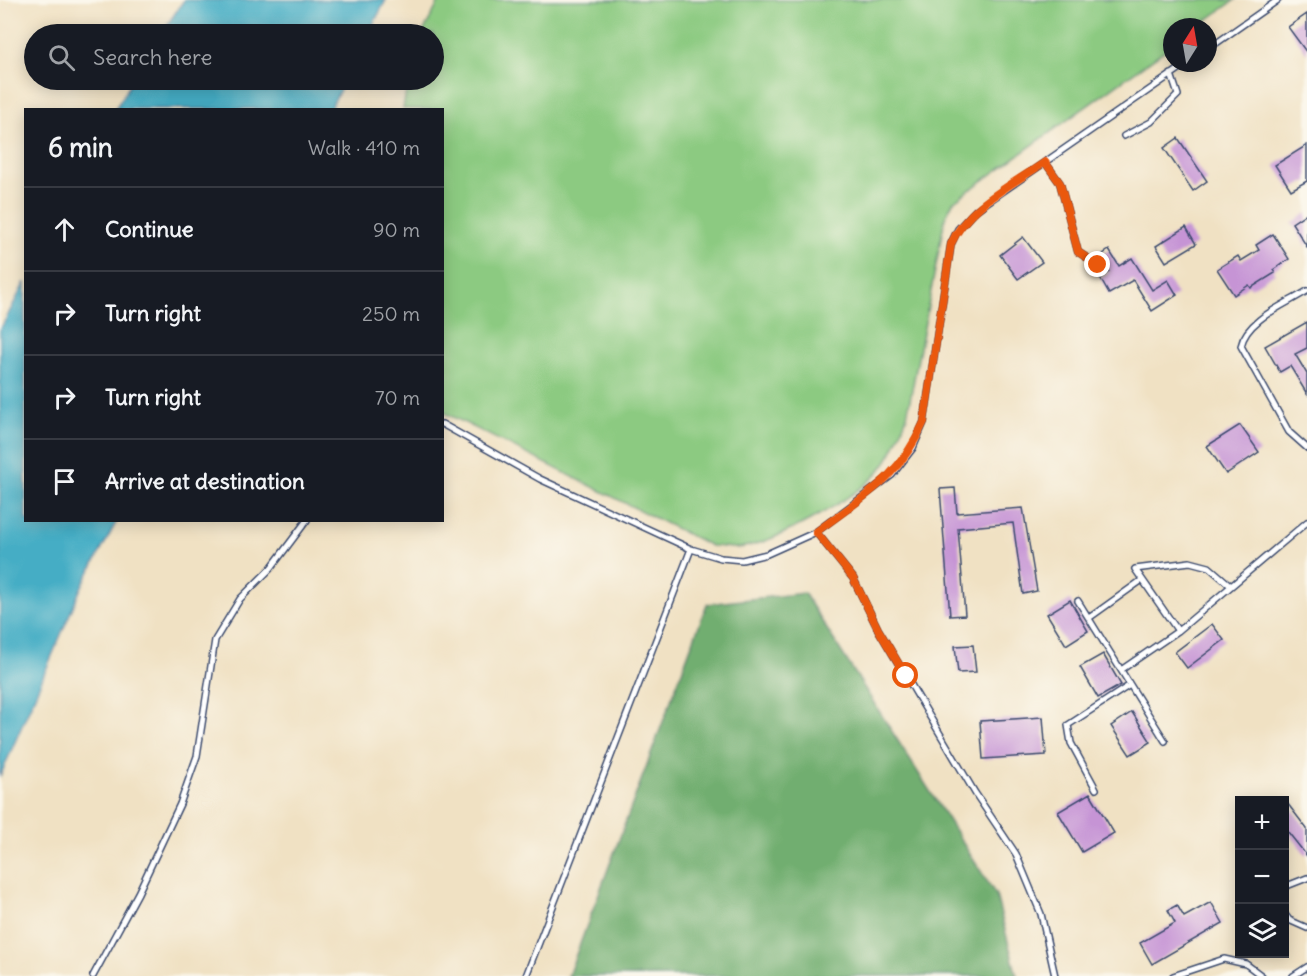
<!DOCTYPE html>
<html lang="en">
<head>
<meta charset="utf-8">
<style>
  :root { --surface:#171b24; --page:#20242c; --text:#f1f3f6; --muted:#9ea1a6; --line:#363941 }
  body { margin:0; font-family:Delius,sans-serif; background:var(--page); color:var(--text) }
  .controls { position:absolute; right:18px; bottom:18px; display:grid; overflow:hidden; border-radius:0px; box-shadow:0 3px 15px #0003 }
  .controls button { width:54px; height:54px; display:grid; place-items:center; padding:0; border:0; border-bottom:2px solid var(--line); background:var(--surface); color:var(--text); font:30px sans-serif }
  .compass { position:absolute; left:1163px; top:18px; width:54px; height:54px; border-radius:50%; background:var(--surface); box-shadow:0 3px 15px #0003; rotate:11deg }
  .stop { position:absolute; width:18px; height:18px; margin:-14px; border:4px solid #ea580c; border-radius:50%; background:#fff }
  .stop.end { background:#ea580c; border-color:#fff; box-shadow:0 2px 6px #0008 }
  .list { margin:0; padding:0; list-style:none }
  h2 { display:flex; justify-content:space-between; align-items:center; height:78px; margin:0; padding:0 24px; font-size:26px }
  h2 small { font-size:20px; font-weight:400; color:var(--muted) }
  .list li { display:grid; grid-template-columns:39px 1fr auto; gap:18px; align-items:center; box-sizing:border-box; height:84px; padding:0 24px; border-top:2px solid var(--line) }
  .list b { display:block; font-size:22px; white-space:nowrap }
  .list em { font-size:20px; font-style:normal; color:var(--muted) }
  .icon { flex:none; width:33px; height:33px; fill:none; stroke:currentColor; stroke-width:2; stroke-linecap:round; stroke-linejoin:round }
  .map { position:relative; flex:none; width:1307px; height:976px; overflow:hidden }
  .search { position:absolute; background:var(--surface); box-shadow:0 3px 15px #0003; left:24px; top:24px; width:420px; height:66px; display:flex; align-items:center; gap:15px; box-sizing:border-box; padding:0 21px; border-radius:33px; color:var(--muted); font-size:22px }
  .panel { position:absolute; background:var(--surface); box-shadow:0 3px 15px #0003; left:24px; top:108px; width:420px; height:414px; border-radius:0px }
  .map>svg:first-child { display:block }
  .green { fill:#8cca81; stroke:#547c70; stroke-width:1.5 }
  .forest { fill:#71ae6f; stroke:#466e66; stroke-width:1.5 }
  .water { fill:#45adc5; stroke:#306e92; stroke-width:1.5 }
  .building { fill:#c694d5 }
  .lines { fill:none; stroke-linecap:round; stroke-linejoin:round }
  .lane-casing { stroke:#3b4a6d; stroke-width:8 }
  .lane { stroke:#fff; stroke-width:5 }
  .route { stroke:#ea580c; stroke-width:8 }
</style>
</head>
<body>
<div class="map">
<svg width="1307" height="976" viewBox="0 0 1307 976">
  <rect width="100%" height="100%" fill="#fbf7ec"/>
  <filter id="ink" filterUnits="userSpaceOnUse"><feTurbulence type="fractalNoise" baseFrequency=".0167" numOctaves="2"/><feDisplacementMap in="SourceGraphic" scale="12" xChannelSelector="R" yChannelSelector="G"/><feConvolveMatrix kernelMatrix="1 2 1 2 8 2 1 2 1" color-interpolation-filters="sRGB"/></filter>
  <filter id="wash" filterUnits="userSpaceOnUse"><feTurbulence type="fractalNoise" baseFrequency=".008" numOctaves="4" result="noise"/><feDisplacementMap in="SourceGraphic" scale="24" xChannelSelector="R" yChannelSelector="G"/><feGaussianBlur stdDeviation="1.35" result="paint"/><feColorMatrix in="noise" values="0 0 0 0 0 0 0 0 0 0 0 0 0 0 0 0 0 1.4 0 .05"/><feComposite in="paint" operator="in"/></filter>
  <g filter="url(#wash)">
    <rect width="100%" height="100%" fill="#f0e1c3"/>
    <!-- green -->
    <path class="green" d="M440,0h795l-38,27h-25v18l-219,157 -8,16 -38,198c-8,22 -16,44 -33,61 -27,25 -99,66 -135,71 -8,1 -19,-2 -28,-2l-268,-134 -1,-302 -39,-1 5,-29h26v-46h-12z"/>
    <!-- forest -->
    <path class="forest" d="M804,593l192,302 21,81h-449l139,-372z"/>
    <!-- water -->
    <path class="water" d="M184,0h202l-18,34h-207z
      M133,80h212l-15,29h-215z
      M25,282l1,238 91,1 -36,67 -81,189v-447z"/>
    <g id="blocks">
      <!-- building -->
      <path class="building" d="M1307,14v39l-19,-26z
        M1178,138l29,43 -14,10 -29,-43z
        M1307,145v36l-16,9 -16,-25z
        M1307,213v34l-15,-24z
        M1186,227l10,17 -30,18 -10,-16z
        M1273,234l16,25 -16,11 2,3 -24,15 -2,-3 -15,10 -17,-26 21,-13 3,5 18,-11 -3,-5z
        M1023,237l19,25 -24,17 -18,-24z
        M1109,250l10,16 13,-8 20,32 16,-10 9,15 -25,16 -19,-31 -24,14 -9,-16 9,-6 -9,-16z
        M1307,322v26l-12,6 12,20v20l-17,-28 -10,6 -15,-26z
        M1240,425l19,27 -33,22 -19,-28z
        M955,488l2,25 66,-5 14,83 -14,3 -10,-71 -55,5 7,87 -15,1 -10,-127z
        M1070,600l18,31 -22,14 -19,-31z
        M1212,624l12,16 -37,28 -12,-16z
        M973,645l3,27 -18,1 -3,-27z
        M1103,654l18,31 -23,13 -18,-31z
        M1132,712l19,30 -21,13 -19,-29z
        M1043,717l3,38 -63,4 -3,-38z
        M1090,793l24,40 -32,19 -24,-40z
        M1284,799l23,30v27l-23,-29z
        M1211,902l12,21 -71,41 -12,-21 35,-20 -7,-13 9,-5 7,12z"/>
    </g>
  </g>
  <g filter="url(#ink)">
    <use href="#blocks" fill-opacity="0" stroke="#3b4a6d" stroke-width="1.5"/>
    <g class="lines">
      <defs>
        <path id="lane" d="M1208,49l70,-49
          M1124,136l27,-14 27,-27 -7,-21
          M1045,162l15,21 18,69 20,13
          M1307,291c-22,14 -60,28 -66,55l48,86 18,16
          M442,424l98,55 151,70 30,9 21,2 25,-6 49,-22 76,-57 21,-27 11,-26 27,-178 7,-15 18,-19 212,-147
          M816,532l37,46 25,51 97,164 41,61 25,60 14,62
          M1078,601l87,140
          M1089,618l53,-38
          M1178,631l-43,-62 55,-7 19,5 22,19
          M1121,670l57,-39 129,-109
          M1096,789l-25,-46 -3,-18 62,-40
          M1284,887l23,-9
          M1284,913l5,7 18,8
          M93,976l45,-83 42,-89 17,-48 18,-116 25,-41 31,-31 36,-48
          M526,976l165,-427
          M1173,976l51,-17 22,5 16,12
          M1293,976l14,-9"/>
      </defs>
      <!-- lane casing -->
      <use href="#lane" class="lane-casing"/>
      <!-- lane -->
      <use href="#lane" class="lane"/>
    </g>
  </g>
  <g class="lines" filter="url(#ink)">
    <!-- route -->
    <path class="route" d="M906,676l-28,-47 -25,-51 -37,-46c48,-36 83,-53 108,-110l27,-178c16,-38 61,-59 94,-82l15,21 18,69 20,13"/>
  </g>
</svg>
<div class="controls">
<button>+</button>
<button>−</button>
<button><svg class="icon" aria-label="layers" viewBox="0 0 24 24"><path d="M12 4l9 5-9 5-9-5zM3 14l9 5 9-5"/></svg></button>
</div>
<svg class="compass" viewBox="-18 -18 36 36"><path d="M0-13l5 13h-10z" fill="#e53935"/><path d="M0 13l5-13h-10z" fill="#9ea1a6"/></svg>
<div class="stop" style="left:906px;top:676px"></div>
<div class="stop end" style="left:1098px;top:265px"></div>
<div class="search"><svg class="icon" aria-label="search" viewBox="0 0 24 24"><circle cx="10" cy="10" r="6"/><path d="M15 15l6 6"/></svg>Search here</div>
<section class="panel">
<h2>6 min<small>Walk · 410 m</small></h2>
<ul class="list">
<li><svg class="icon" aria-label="ahead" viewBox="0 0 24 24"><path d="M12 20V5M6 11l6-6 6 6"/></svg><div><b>Continue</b></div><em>90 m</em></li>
<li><svg class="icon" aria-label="right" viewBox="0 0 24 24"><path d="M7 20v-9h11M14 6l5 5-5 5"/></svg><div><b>Turn right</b></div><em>250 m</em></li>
<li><svg class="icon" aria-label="right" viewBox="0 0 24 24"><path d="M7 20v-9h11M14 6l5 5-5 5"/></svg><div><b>Turn right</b></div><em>70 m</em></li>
<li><svg class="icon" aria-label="arrive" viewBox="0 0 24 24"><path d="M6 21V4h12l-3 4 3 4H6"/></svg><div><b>Arrive at destination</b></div></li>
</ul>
</section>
</div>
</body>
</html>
